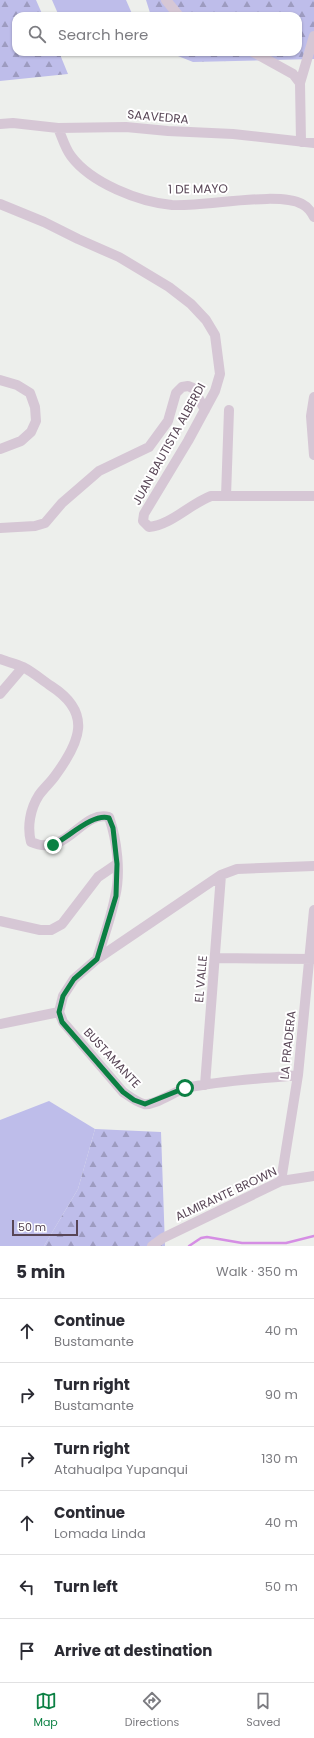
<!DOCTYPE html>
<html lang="en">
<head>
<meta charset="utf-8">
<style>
  :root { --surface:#fff; --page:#f2f2f3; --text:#2b2b33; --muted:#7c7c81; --line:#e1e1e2; --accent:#0b8043 }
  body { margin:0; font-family:Poppins,sans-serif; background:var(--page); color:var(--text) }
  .scale { position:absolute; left:12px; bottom:10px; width:66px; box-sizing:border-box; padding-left:4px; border:2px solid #584656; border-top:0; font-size:11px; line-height:14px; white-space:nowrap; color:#584656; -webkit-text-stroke:3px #fff; paint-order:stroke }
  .stop { position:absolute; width:12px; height:12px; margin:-9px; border:3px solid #0b8043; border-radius:50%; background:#fff }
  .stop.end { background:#0b8043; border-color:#fff; box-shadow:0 1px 4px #0008 }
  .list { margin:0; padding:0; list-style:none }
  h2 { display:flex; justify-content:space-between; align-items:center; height:52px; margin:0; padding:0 16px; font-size:17px }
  h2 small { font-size:13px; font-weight:400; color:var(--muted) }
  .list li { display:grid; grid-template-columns:26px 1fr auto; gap:12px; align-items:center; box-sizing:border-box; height:64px; padding:0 16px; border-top:1px solid var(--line) }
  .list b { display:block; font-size:15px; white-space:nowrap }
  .list p { margin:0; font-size:13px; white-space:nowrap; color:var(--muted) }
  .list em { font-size:13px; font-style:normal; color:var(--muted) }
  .icon { flex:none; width:22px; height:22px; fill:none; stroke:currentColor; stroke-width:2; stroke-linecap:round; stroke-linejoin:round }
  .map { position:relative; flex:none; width:314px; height:1246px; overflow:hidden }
  .search { position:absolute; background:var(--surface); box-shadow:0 1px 3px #0004; left:12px; right:12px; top:12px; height:44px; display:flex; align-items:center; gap:10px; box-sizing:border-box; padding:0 14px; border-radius:12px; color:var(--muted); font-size:15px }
  .sheet { height:436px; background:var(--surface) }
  nav { display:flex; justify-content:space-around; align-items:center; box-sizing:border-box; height:56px; border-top:1px solid var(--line); background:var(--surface); font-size:11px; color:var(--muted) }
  nav a { display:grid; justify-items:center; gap:2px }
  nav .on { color:var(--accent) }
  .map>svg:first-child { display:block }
  .green { fill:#bebdea }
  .forest { fill:url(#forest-firs) }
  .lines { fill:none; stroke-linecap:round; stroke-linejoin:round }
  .stream { stroke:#d58ee4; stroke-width:2.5 }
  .minor { stroke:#d6c7d5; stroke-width:10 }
  .route { stroke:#0b8043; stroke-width:5 }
  .labels { text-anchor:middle; stroke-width:4; stroke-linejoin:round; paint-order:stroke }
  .street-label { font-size:12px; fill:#584656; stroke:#fff }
</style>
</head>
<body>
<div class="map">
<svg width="314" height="1246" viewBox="0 0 314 1246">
  <defs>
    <pattern id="forest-firs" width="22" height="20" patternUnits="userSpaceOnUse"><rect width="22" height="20" fill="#bebdea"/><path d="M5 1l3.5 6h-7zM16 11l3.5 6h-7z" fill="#9d9bc0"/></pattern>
  </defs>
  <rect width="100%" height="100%" fill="#edefec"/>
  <!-- green -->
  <path class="green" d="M52,0h74l7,16h-74z
    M49,1101l46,28 -17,60 -34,57h-44v-126z"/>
  <!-- forest -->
  <path class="forest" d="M0,0h36l7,16h-27v36h43l9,22 -68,7z
    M146,0h168v59l-121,3 -25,-10h130v-36h-147z
    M95,1129l66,3 4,114h-121l34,-57z"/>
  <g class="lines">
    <!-- stream -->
    <path class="stream" d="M189,1246l12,-8 6,-1 35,6h44l28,-7"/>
    <!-- minor -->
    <path class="minor" d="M166,0l13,16
      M253,52l40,22 7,9 1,59
      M300,83l14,-47
      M0,124l13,-1 45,5 68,-1 42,4 65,3 81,9
      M58,128c4,9 7,20 13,28 20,27 68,46 101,49 32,2 106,-14 130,-1 6,3 9,7 12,13
      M0,204l44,18 34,17 41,18 50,30 22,17 15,16 9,15 5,39 -5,17 -27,50 -44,73 -1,7 6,6c22,-2 41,-23 62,-31h103
      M0,380l17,5 13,8 5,14 1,14 -5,11 -10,9 -21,8
      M314,397l-3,19 3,39
      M226,496l3,-86
      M0,528l35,-2 10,-3 17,-20 37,-32 50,-24 19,-26 8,-28 6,-6 6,-1 5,2 12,22
      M0,659c8,3 16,5 23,8 10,5 19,13 28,19 42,27 29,56 4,90 -5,7 -11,12 -16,19 -9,14 -12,32 -8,47 36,16 50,-32 78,-25 8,23 12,56 6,80 -4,21 -12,42 -18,62
      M0,694l23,-27
      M0,921l40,9h11l11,-6 36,-47 19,-13
      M216,958l98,1
      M59,1012l4,-16 11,-17 23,-20 124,-84 16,-6 77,-3
      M59,1012l4,10 60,70c6,4 13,10 21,12 10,2 31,-13 42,-16 37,-8 75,-9 112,-13
      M0,1024l59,-12
      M205,1085l16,-210
      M281,1181l17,-106 16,-165
      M152,1246l11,-8 118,-57 33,-5"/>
  </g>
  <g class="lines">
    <!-- route -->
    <path class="route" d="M53,845c16,-8 40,-32 56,-27l4,10 4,36 -1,32 -19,63 -23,20 -11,17 -4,16 3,10 61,70 11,8 11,4 40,-16"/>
  </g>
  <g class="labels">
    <!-- street labels -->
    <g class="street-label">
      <text transform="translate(158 117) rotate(5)" y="4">SAAVEDRA</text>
      <text transform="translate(198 189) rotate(-1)" y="4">1 DE MAYO</text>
      <text transform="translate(169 444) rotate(-61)" y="4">JUAN BAUTISTA ALBERDI</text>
      <text transform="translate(201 979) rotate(-85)" y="4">EL VALLE</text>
      <text transform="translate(288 1045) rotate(-84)" y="4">LA PRADERA</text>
      <text transform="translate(112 1058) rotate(47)" y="4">BUSTAMANTE</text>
      <text transform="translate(226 1194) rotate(-25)" y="4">ALMIRANTE BROWN</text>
    </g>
  </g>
</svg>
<div class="scale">50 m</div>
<div class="stop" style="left:185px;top:1088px"></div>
<div class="stop end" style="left:53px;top:845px"></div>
<div class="search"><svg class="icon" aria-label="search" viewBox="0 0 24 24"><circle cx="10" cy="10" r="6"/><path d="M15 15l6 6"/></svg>Search here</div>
</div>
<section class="sheet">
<h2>5 min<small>Walk · 350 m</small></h2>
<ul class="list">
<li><svg class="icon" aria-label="ahead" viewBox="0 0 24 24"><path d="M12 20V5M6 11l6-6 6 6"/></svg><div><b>Continue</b><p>Bustamante</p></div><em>40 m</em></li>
<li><svg class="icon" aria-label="right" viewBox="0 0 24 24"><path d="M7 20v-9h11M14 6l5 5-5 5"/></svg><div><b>Turn right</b><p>Bustamante</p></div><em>90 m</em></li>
<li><svg class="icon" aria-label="right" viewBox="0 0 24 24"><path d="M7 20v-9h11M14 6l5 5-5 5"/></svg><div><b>Turn right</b><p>Atahualpa Yupanqui</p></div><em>130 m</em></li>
<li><svg class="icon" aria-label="ahead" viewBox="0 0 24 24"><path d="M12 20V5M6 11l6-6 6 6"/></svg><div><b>Continue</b><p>Lomada Linda</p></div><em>40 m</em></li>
<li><svg class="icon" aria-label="left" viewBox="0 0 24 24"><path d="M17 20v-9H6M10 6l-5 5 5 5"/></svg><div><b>Turn left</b></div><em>50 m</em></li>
<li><svg class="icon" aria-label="arrive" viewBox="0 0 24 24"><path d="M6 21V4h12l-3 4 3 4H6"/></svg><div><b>Arrive at destination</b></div></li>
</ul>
</section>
<nav>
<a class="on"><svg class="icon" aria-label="map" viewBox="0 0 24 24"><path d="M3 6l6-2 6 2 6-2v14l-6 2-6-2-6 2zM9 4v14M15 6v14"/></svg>Map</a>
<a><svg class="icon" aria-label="directions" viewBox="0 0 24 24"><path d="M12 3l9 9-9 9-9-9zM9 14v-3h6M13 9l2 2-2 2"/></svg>Directions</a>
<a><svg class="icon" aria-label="saved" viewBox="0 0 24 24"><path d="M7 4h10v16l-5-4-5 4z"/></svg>Saved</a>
</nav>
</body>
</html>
